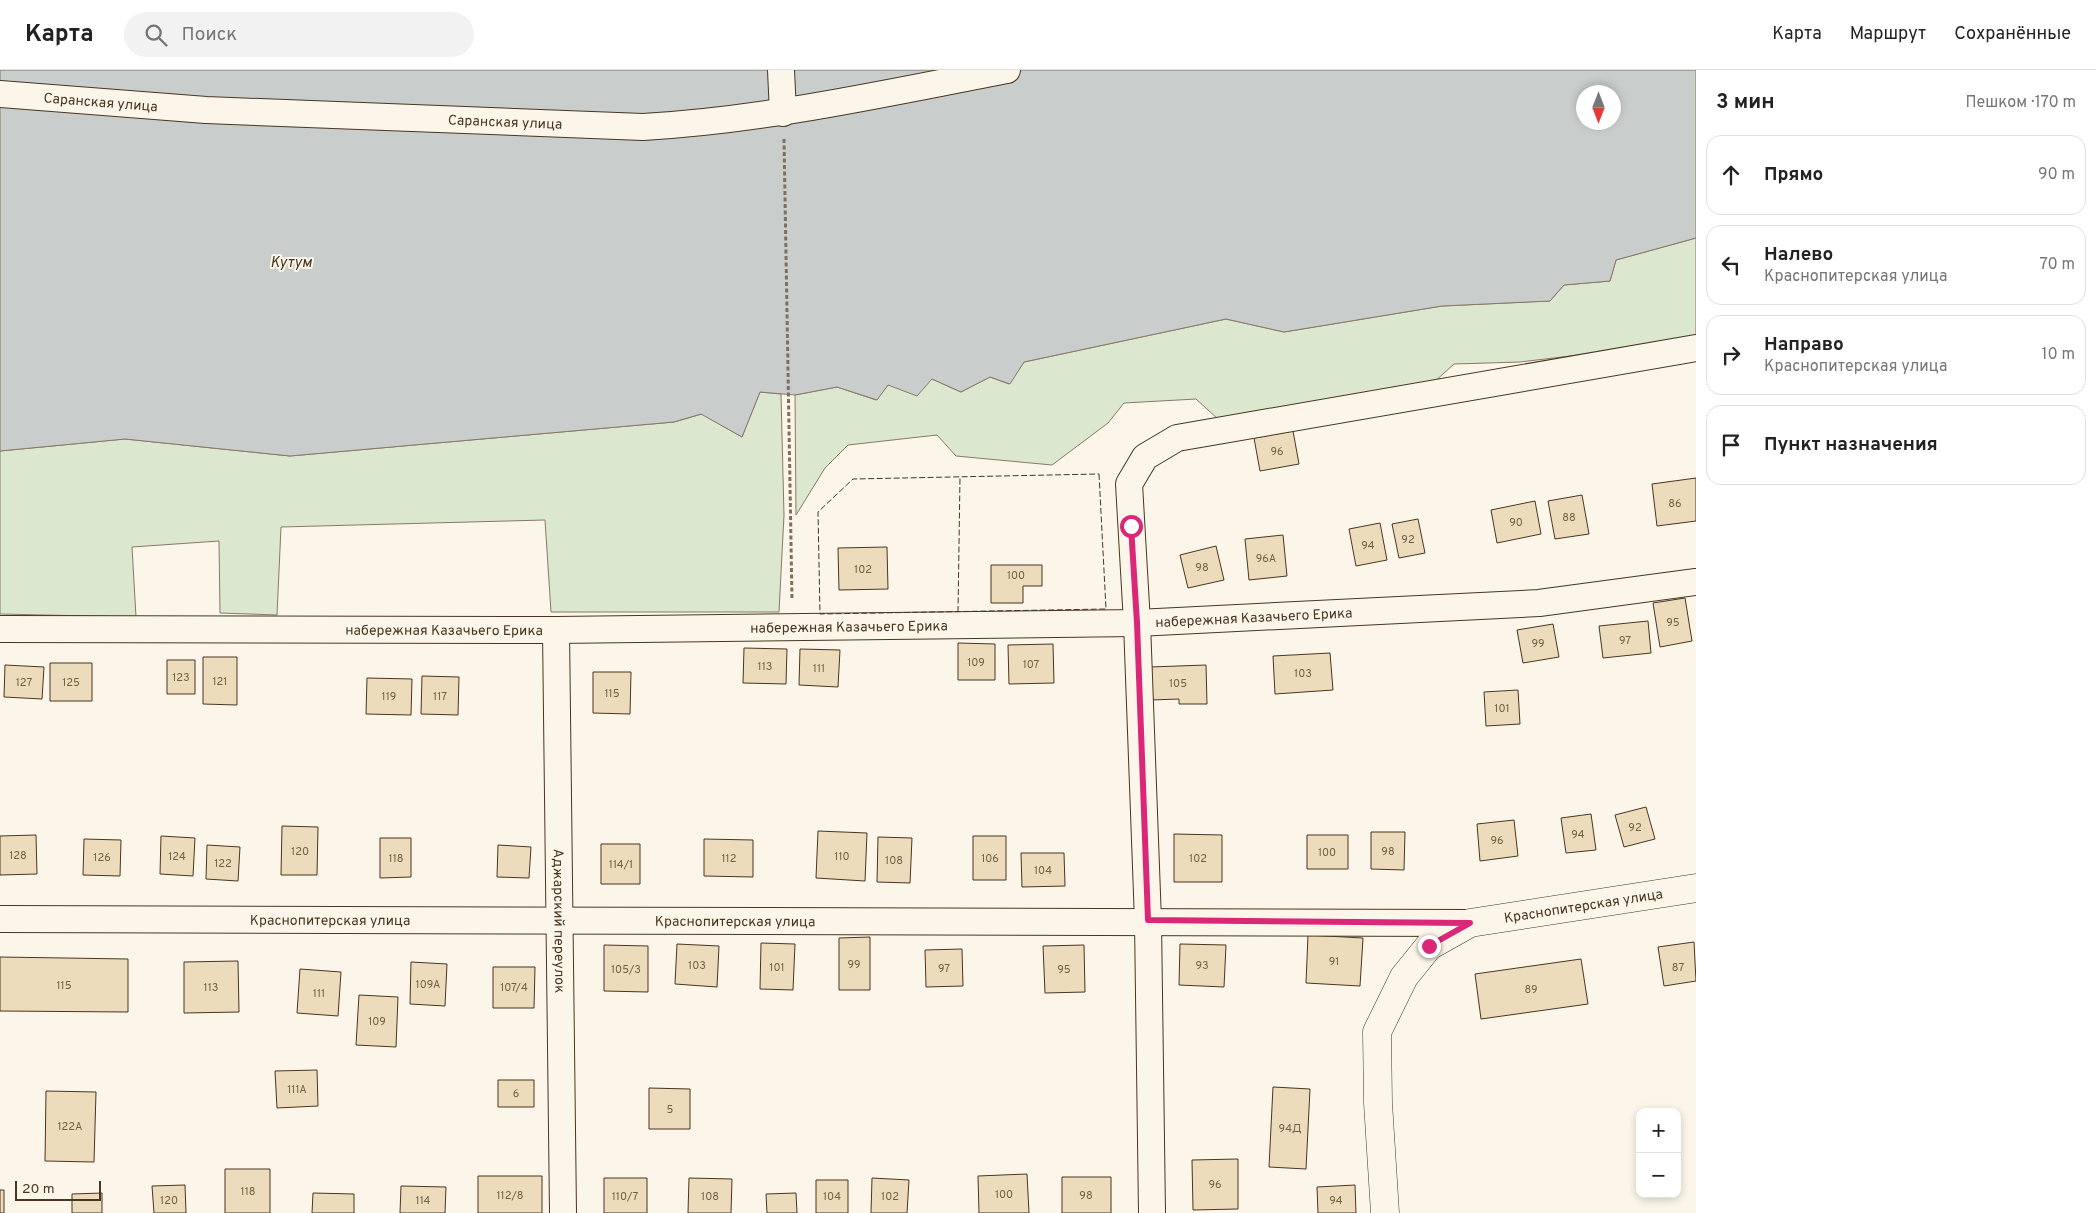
<!DOCTYPE html>
<html lang="ru">
<head>
<meta charset="utf-8">
<style>
  :root { --surface:#fff; --page:#f2f2f2; --text:#222; --muted:#767676; --line:#e0e0e0 }
  body { margin:0; font-family:Overpass,sans-serif; background:var(--page); color:var(--text) }
  .controls { position:absolute; right:15px; bottom:15px; display:grid; overflow:hidden; border-radius:10px; box-shadow:0 2px 8px #0003 }
  .controls button { width:45px; height:45px; display:grid; place-items:center; padding:0; border:0; border-bottom:1px solid var(--line); background:var(--surface); color:var(--text); font:25px sans-serif }
  .compass { position:absolute; left:1576px; top:15px; width:45px; height:45px; border-radius:50%; background:var(--surface); box-shadow:0 2px 8px #0003; rotate:180deg }
  .scale { position:absolute; left:15px; bottom:12px; width:86px; box-sizing:border-box; padding-left:5px; border:2px solid #4a3520; border-top:0; font-size:14px; line-height:18px; white-space:nowrap; color:#4a3520; -webkit-text-stroke:4px #fbf6e9; paint-order:stroke }
  .stop { position:absolute; width:15px; height:15px; margin:-11px; border:4px solid #db2777; border-radius:50%; background:#fff }
  .stop.end { background:#db2777; border-color:#fff; box-shadow:0 1px 5px #0008 }
  .list { margin:0; padding:0; list-style:none }
  h2 { display:flex; justify-content:space-between; align-items:center; height:65px; margin:0; padding:0 20px; font-size:21px }
  h2 small { font-size:16px; font-weight:400; color:var(--muted) }
  .list li { display:grid; grid-template-columns:32px 1fr auto; gap:15px; align-items:center; box-sizing:border-box; height:80px; margin:0 10px 10px; padding:0 10px; border:1px solid var(--line); border-radius:15px }
  .list b { display:block; font-size:19px; white-space:nowrap }
  .list p { margin:0; font-size:16px; white-space:nowrap; color:var(--muted) }
  .list em { font-size:16px; font-style:normal; color:var(--muted) }
  .icon { flex:none; width:28px; height:28px; fill:none; stroke:currentColor; stroke-width:2; stroke-linecap:round; stroke-linejoin:round }
  .map { position:relative; flex:none; width:1696px; height:1143px; overflow:hidden }
  header { display:flex; align-items:center; gap:30px; box-sizing:border-box; height:70px; padding:0 25px; background:var(--surface); border-bottom:1px solid var(--line) }
  header strong { font-size:24px }
  nav { display:flex; gap:28px; margin-inline-start:auto; font-size:18px }
  .search { width:350px; height:45px; background:var(--page); display:flex; align-items:center; gap:12px; box-sizing:border-box; padding:0 18px; border-radius:28px; color:var(--muted); font-size:19px }
  main { display:flex }
  aside { flex:1; background:var(--surface) }
  .map>svg:first-child { display:block }
  .green { fill:#dce7d0; stroke:#887966 }
  .water { fill:#c9cecd; stroke:#887966; fill-rule:evenodd }
  .building { fill:#ecdcbc; stroke:#4a3520 }
  .lines { fill:none; stroke-linecap:round; stroke-linejoin:round }
  .minor-casing { stroke:#4a3520; stroke-width:28 }
  .secondary-casing { stroke:#4a3520; stroke-width:29 }
  .path { stroke:#7f6f5c; stroke-width:3; stroke-dasharray:4 2.5; stroke-linecap:butt }
  .minor { stroke:#fbf6e9; stroke-width:26 }
  .secondary { stroke:#fbf6e9; stroke-width:28 }
  .fence { stroke:#4a3520; stroke-width:1; stroke-dasharray:6 2.5; stroke-linecap:butt }
  .route { stroke:#db2777; stroke-width:6 }
  .labels { text-anchor:middle; stroke-width:4; stroke-linejoin:round; paint-order:stroke }
  .number-label { font-size:11px; fill:#725f47 }
  .street-label { font-size:14px; fill:#4a3520; stroke:#fbf6e9 }
  .water-label { font-size:15px; font-style:italic; fill:#4a3520; stroke:#fbf6e9 }
</style>
</head>
<body>
<header>
<strong>Карта</strong>
<div class="search"><svg class="icon" aria-label="search" viewBox="0 0 24 24"><circle cx="10" cy="10" r="6"/><path d="M15 15l6 6"/></svg>Поиск</div>
<nav><a>Карта</a><a>Маршрут</a><a>Сохранённые</a></nav>
</header>
<main>
<div class="map">
<svg width="1696" height="1143" viewBox="0 0 1696 1143">
  <rect width="100%" height="100%" fill="#fbf6e9"/>
  <!-- green -->
  <path class="green" d="M1696,168v103l-176,21 -66,2 -22,20 -213,36 -23,-21 -72,4 -16,20 -56,42 -96,-9 -19,-21 -89,10 -23,23 -29,47 -1,-120 42,-8 39,13 12,-15 44,-6 29,13 29,-15 19,7 15,-22 202,-43 58,13 158,-26 108,-5 14,-16 46,-4 6,-21z
    M760,322l21,2 3,121 -5,97h-228l-6,-92 -264,7 -4,88 -57,-2 -1,-72 -87,6 4,70 -136,-3v-163l125,-12 165,17 384,-34 28,-8 40,23z"/>
  <!-- water -->
  <path class="water" d="M0,0h1696v168l-80,22 -6,21 -46,4 -14,16 -108,5 -158,26 -58,-13 -202,43 -14,22 -20,-7 -29,15 -29,-13 -15,17 -29,-11 -11,15 -40,-13 -42,8 -35,-3 -18,45 -41,-23 -27,8 -384,34 -165,-17 -125,12zM1584,22h30v30h-30z"/>
  <!-- building -->
  <path class="building" d="M1293,361l6,33 -39,7 -6,-33z
    M1696,408v43l-39,5 -5,-42z
    M1582,425l7,39 -34,5 -7,-38z
    M1535,431l6,33 -44,9 -6,-33z
    M1418,449l7,34 -26,5 -7,-34z
    M1380,453l7,37 -31,6 -7,-37z
    M1283,465l4,41 -38,4 -4,-41z
    M1216,476l8,34 -36,8 -8,-33z
    M887,477l1,42 -49,1 -1,-42z
    M991,495h51v21h-19v17h-32z
    M1685,528l7,43 -32,6 -7,-44z
    M1648,551l3,32 -48,5 -4,-32z
    M1553,554l6,33 -36,6 -6,-33z
    M958,573l37,1v36h-37z
    M1053,574l1,39 -45,1 -1,-39z
    M744,578l43,1 -1,35 -43,-1z
    M800,579l40,1 -2,37 -39,-2z
    M1330,583l3,37 -58,4 -2,-38z
    M203,587h34v48l-34,-1z
    M167,590h28v34h-28z
    M50,593h42v38h-42z
    M5,595l39,2 -2,32 -38,-2z
    M1206,595l1,39h-28v-5l-28,1 -1,-33z
    M593,602h38l-1,42 -37,-1z
    M422,606l37,1 -1,38 -37,-1z
    M367,608l45,1 -1,36 -45,-1z
    M1518,620l2,34 -34,2 -2,-34z
    M1646,737l9,32 -31,8 -9,-32z
    M1591,744l5,36 -30,3 -5,-35z
    M1514,750l4,36 -38,5 -3,-37z
    M282,756l36,1 -1,48h-36z
    M818,761l49,2 -2,48 -49,-3z
    M1371,762h34l-1,38 -33,-1z
    M1174,764l48,1v47h-48z
    M36,765l1,39 -37,1v-39z
    M1307,765h41v34h-41z
    M161,766l34,2 -2,38 -33,-2z
    M973,766h33v44h-33z
    M878,767l34,1 -2,45 -33,-1z
    M380,768h31v39l-31,1z
    M84,769l37,1 -1,36 -37,-1z
    M704,769l49,1v37l-49,-1z
    M601,774h39v40h-39z
    M207,775l33,2 -2,34 -32,-2z
    M498,775l33,2 -2,31 -32,-1z
    M1021,783h43l1,33 -43,1z
    M1308,865l55,3 -3,48 -54,-3z
    M870,867v53h-31v-52z
    M1694,872l2,39 -32,5 -6,-39z
    M761,873l34,1 -2,46 -33,-1z
    M677,874l42,2 -2,41 -42,-3z
    M1180,874l46,1 -2,42 -45,-2z
    M604,875l44,1v46l-44,-1z
    M1084,875l1,47 -40,1 -2,-47z
    M962,879l1,37 -37,1 -1,-37z
    M0,887l128,2v53l-128,-1z
    M1581,889l7,45 -107,15 -6,-45z
    M238,891l1,51 -55,1v-51z
    M411,892l36,2 -2,42 -35,-2z
    M493,897h42l-1,41h-41z
    M300,899l41,3 -3,44 -41,-3z
    M359,925l39,2 -2,50 -40,-2z
    M317,1000l1,36 -41,2 -2,-37z
    M498,1010h36v27h-36z
    M1273,1017l37,2 -4,80 -37,-2z
    M649,1018l41,1v40h-41z
    M46,1021l50,1 -2,70 -49,-1z
    M1238,1089v50l-45,1 -1,-50z
    M225,1099h45v44h-45z
    M1027,1104l2,39h-50l-1,-37z
    M478,1106h64v37h-64z
    M1062,1107h49v36h-49z
    M604,1108h43v35h-43z
    M689,1108l43,1 -1,34h-43z
    M872,1108l37,2 -2,33h-36z
    M816,1110h32v33h-32z
    M185,1115l1,28h-32l-2,-27z
    M1355,1115l1,28h-38l-1,-26z
    M401,1116l45,1 -1,26h-45z
    M0,1120h4v23h-4z
    M102,1123v20h-30v-19z
    M313,1123l41,1v19h-42z
    M796,1123l1,20h-30l-1,-19z"/>
  <g class="lines">
    <defs>
      <g id="minor">
        <path d="M781,0l2,43"/>
        <path id="s1" d="M0,24l206,16 437,17c123,-7 243,-34 364,-57"/>
        <path id="s2" d="M0,559l556,1 581,-7 402,-20 157,-21"/>
        <path id="s3" d="M556,560l7,583"/>
        <path id="s4" d="M0,849l1470,4"/>
        <path d="M1152,1143l-4,-292 -11,-298 -8,-139 16,-27 32,-19 519,-90"/>
      </g>
      <g id="secondary">
        <path id="s5" d="M1385,1143l-7,-110 -1,-71 27,-55 25,-31 41,-23 226,-35"/>
      </g>
    </defs>
    <!-- minor casing -->
    <use href="#minor" class="minor-casing"/>
    <!-- secondary casing -->
    <use href="#secondary" class="secondary-casing"/>
    <!-- path -->
    <path class="path" d="M784,69l8,461"/>
    <!-- minor -->
    <use href="#minor" class="minor"/>
    <!-- secondary -->
    <use href="#secondary" class="secondary"/>
    <!-- fence -->
    <path class="fence" d="M1099,404l7,135 -286,5 -2,-102 35,-33z
      M958,542l2,-135"/>
  </g>
  <g class="lines">
    <!-- route -->
    <path class="route" d="M1131,456l6,97 11,297 322,3 -41,23"/>
  </g>
  <g class="labels">
    <!-- number labels -->
    <g class="number-label">
      <text x="1277" y="385">96</text>
      <text x="1675" y="437">86</text>
      <text x="1569" y="451">88</text>
      <text x="1516" y="456">90</text>
      <text x="1408" y="473">92</text>
      <text x="1368" y="479">94</text>
      <text x="1266" y="492">96А</text>
      <text x="1202" y="501">98</text>
      <text x="863" y="503">102</text>
      <text x="1016" y="509">100</text>
      <text x="1673" y="556">95</text>
      <text x="1625" y="574">97</text>
      <text x="1538" y="577">99</text>
      <text x="976" y="596">109</text>
      <text x="1031" y="598">107</text>
      <text x="765" y="600">113</text>
      <text x="819" y="602">111</text>
      <text x="1303" y="607">103</text>
      <text x="181" y="611">123</text>
      <text x="220" y="615">121</text>
      <text x="24" y="616">127</text>
      <text x="71" y="616">125</text>
      <text x="1178" y="617">105</text>
      <text x="612" y="627">115</text>
      <text x="389" y="630">119</text>
      <text x="440" y="630">117</text>
      <text x="1502" y="642">101</text>
      <text x="1635" y="761">92</text>
      <text x="1578" y="768">94</text>
      <text x="1497" y="774">96</text>
      <text x="300" y="785">120</text>
      <text x="1388" y="785">98</text>
      <text x="1327" y="786">100</text>
      <text x="18" y="789">128</text>
      <text x="177" y="790">124</text>
      <text x="842" y="790">110</text>
      <text x="102" y="791">126</text>
      <text x="396" y="792">118</text>
      <text x="729" y="792">112</text>
      <text x="990" y="792">106</text>
      <text x="1198" y="792">102</text>
      <text x="894" y="794">108</text>
      <text x="223" y="797">122</text>
      <text x="621" y="798">114/1</text>
      <text x="1043" y="804">104</text>
      <text x="1334" y="895">91</text>
      <text x="854" y="898">99</text>
      <text x="697" y="899">103</text>
      <text x="1202" y="899">93</text>
      <text x="777" y="901">101</text>
      <text x="1678" y="901">87</text>
      <text x="944" y="902">97</text>
      <text x="626" y="903">105/3</text>
      <text x="1064" y="903">95</text>
      <text x="428" y="918">109А</text>
      <text x="64" y="919">115</text>
      <text x="211" y="921">113</text>
      <text x="514" y="921">107/4</text>
      <text x="1531" y="923">89</text>
      <text x="319" y="927">111</text>
      <text x="377" y="955">109</text>
      <text x="297" y="1023">111А</text>
      <text x="516" y="1027">6</text>
      <text x="670" y="1043">5</text>
      <text x="70" y="1060">122А</text>
      <text x="1290" y="1062">94Д</text>
      <text x="1215" y="1118">96</text>
      <text x="248" y="1125">118</text>
      <text x="1004" y="1128">100</text>
      <text x="510" y="1129">112/8</text>
      <text x="1086" y="1129">98</text>
      <text x="625" y="1130">110/7</text>
      <text x="710" y="1130">108</text>
      <text x="832" y="1130">104</text>
      <text x="890" y="1130">102</text>
      <text x="169" y="1134">120</text>
      <text x="423" y="1134">114</text>
      <text x="1336" y="1134">94</text>
    </g>
    <!-- street labels -->
    <g class="street-label">
      <text dy="5" stroke="none"><textPath href="#s1" startOffset="101">Саранская улица</textPath></text>
      <text dy="5" stroke="none"><textPath href="#s1" startOffset="506">Саранская улица</textPath></text>
      <text dy="5" stroke="none"><textPath href="#s2" startOffset="1254">набережная Казачьего Ерика</textPath></text>
      <text dy="5" stroke="none"><textPath href="#s2" startOffset="849">набережная Казачьего Ерика</textPath></text>
      <text dy="5" stroke="none"><textPath href="#s2" startOffset="444">набережная Казачьего Ерика</textPath></text>
      <text dy="5" stroke="none"><textPath href="#s5" startOffset="444">Краснопитерская улица</textPath></text>
      <text dy="5" stroke="none"><textPath href="#s4" startOffset="330">Краснопитерская улица</textPath></text>
      <text dy="5" stroke="none"><textPath href="#s3" startOffset="291">Аджарский переулок</textPath></text>
      <text dy="5" stroke="none"><textPath href="#s4" startOffset="735">Краснопитерская улица</textPath></text>
    </g>
    <!-- water labels -->
    <g class="water-label">
      <text x="291" y="197">Кутум</text>
    </g>
  </g>
</svg>
<div class="controls">
<button>+</button>
<button>−</button>
</div>
<svg class="compass" viewBox="-18 -18 36 36"><path d="M0-13l5 13h-10z" fill="#e53935"/><path d="M0 13l5-13h-10z" fill="#767676"/></svg>
<div class="scale">20 m</div>
<div class="stop" style="left:1131px;top:456px"></div>
<div class="stop end" style="left:1429px;top:876px"></div>
</div>
<aside>
<h2>3 мин<small>Пешком · 170 m</small></h2>
<ul class="list">
<li><svg class="icon" aria-label="ahead" viewBox="0 0 24 24"><path d="M12 20V5M6 11l6-6 6 6"/></svg><div><b>Прямо</b></div><em>90 m</em></li>
<li><svg class="icon" aria-label="left" viewBox="0 0 24 24"><path d="M17 20v-9H6M10 6l-5 5 5 5"/></svg><div><b>Налево</b><p>Краснопитерская улица</p></div><em>70 m</em></li>
<li><svg class="icon" aria-label="right" viewBox="0 0 24 24"><path d="M7 20v-9h11M14 6l5 5-5 5"/></svg><div><b>Направо</b><p>Краснопитерская улица</p></div><em>10 m</em></li>
<li><svg class="icon" aria-label="arrive" viewBox="0 0 24 24"><path d="M6 21V4h12l-3 4 3 4H6"/></svg><div><b>Пункт назначения</b></div></li>
</ul>
</aside>
</main>
</body>
</html>
